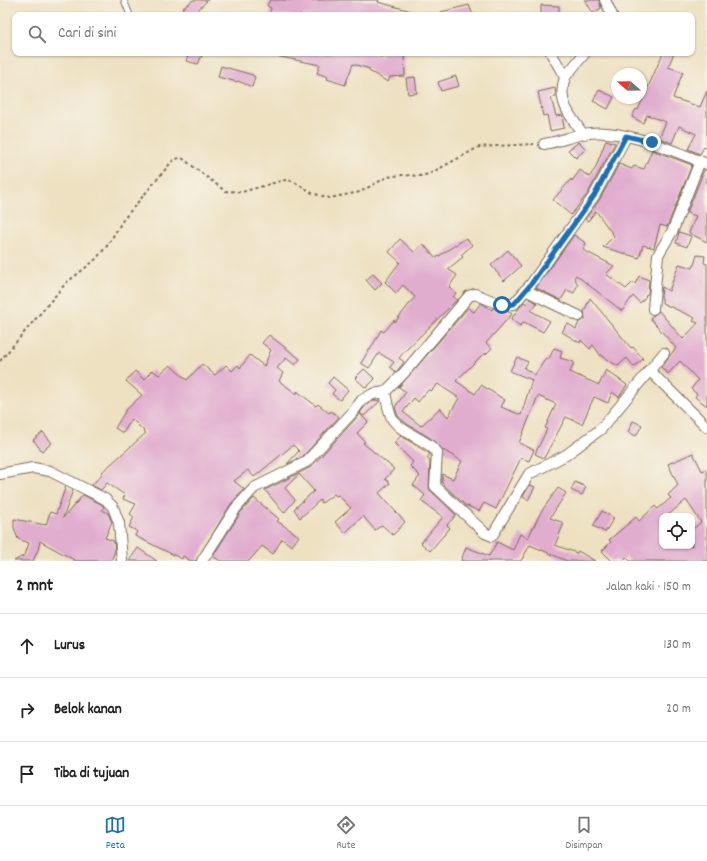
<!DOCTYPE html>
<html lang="id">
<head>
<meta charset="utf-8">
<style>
  :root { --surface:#fff; --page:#f2f2f2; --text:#222; --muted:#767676; --line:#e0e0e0; --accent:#1f6fb2 }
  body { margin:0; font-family:Dekko,sans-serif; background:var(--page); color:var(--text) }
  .controls { position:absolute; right:12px; bottom:12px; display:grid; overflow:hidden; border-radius:8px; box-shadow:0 1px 3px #0004 }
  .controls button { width:36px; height:36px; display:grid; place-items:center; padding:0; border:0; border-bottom:1px solid var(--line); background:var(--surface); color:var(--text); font:20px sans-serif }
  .compass { position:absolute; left:611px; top:68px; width:36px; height:36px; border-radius:50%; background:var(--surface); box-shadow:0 1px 3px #0004; rotate:290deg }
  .stop { position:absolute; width:12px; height:12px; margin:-9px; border:3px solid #1f6fb2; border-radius:50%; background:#fff }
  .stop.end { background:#1f6fb2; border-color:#fff; box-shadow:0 1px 4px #0008 }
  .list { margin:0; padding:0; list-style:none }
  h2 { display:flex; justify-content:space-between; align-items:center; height:52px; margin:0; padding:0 16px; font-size:17px }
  h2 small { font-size:13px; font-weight:400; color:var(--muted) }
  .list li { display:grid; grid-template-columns:26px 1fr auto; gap:12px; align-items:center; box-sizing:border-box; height:64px; padding:0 16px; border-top:1px solid var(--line) }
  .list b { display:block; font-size:15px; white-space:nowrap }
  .list em { font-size:13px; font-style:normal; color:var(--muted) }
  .icon { flex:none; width:22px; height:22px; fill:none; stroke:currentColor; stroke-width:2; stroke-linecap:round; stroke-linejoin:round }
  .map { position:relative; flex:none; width:707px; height:561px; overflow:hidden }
  .search { position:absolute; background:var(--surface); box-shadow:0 1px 3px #0004; left:12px; right:12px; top:12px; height:44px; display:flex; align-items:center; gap:10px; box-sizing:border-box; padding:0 14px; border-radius:8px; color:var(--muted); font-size:15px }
  .sheet { height:244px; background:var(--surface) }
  nav { display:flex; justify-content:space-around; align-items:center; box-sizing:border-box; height:56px; border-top:1px solid var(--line); background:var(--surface); font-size:11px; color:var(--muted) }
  nav a { display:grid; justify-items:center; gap:2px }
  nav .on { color:var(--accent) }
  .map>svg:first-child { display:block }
  .building { fill:#e1adcf; fill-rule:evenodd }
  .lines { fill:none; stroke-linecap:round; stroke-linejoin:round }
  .lane-casing { stroke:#7a6a57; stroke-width:7 }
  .street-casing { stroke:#7a6a57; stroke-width:12 }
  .path { stroke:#7a6a57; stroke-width:2; stroke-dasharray:3 3; stroke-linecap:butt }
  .lane { stroke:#fff; stroke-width:5 }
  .street { stroke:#fff; stroke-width:10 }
  .route { stroke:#1f6fb2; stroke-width:5 }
</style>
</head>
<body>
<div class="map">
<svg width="707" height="561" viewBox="0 0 707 561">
  <rect width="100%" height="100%" fill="#f7f3e8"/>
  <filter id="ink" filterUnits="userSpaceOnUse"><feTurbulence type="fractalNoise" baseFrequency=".025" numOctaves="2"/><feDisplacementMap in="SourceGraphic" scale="8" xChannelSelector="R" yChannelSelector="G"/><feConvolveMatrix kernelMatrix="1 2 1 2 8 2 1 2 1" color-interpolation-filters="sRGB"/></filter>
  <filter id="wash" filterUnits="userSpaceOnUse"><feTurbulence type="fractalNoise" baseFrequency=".012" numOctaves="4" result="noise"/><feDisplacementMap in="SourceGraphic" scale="16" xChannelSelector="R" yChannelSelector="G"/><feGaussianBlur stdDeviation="0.9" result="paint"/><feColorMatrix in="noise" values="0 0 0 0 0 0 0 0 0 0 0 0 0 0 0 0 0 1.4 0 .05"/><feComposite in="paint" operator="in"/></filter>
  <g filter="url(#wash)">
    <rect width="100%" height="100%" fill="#eee1c2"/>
    <g id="blocks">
      <!-- building -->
      <path class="building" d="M193,0h15l-16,15h-5l-5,-6z
        M270,0h109l-1,2 37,10 -1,3h-145l2,-7 -4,-2z
        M585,0h14l2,8 -8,5z
        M469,5l4,10h-31l-1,-3z
        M541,5l18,1v9h-18z
        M189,53h14l-5,11 -12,-3z
        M276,53h94l12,4v-4h22l1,23 -15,1 -2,5 -19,-11 1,-2 -17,-5 -8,21 -18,-6 1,-2 -11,-4 3,-8 -44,-9z
        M663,53h11l-6,14 15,5 -10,26 27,9 7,-16v57l-3,-1 -4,7 -12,-5 8,-15 -17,-8 -7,17 -13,-5 7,-16 -19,-7 -4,8 -11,-6 4,-8 2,1z
        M221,66l32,9v1l2,1 -3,10 -14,-6 -1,1 -19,-5z
        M456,76l3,10 -18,5 -3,-9z
        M415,77l2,16 -9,1 -2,-16z
        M555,88l1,9 -5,1 5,18 6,-1 2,13 -14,3 -3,-16 -4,1 -5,-24z
        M599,90l15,7 -6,12 -15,-8z
        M606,140l9,3 -27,50 -17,22 -18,-15 18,-21 1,2 8,-11 9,7 6,-8z
        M579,142l7,7 -10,9 -8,-8z
        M652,150l40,15 -25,62 -7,-2 -6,23 -11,-3 -4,13 -36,-11 11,-11 -18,-25 -8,10 -3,-2 15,-20 19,-35 13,5 2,-3 10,3z
        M704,170h3v72l-18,-9 7,-17 -9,-3z
        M679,232l12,4 -4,11 -11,-4z
        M574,235l12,8 -3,7 31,16 -8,8 20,15 7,-7 2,2 4,-8 10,4 -1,14 -3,1 1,1 -6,7 -7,-7 -11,15 -46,-36 -2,3 4,6 -4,9 -7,-3 -6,10 -25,-12z
        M466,238l6,7 -11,10 2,2 -15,12 9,6 -8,12 7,6 -3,4 4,3 -51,50 -7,8 5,4 -8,10 -6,-5 4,-5 -15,-9 -10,15 -8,-5 8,-13h1l11,-20 3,2 10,-12 1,2 20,-25 -12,-12 -7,8 -11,-11 15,-20 -11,-10 11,-13 14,13 9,-8 13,14z
        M508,250l13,16 -17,15 -13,-16z
        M697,255l8,1 -1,7 3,1v142l-12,-9 2,-3 -6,-5 7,-9 -18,-19 -12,13 -7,-7 15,-19 -26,-30 9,-7 24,28 15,-16 -5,-2 2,-3 -33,-15v-5l-1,-1 1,-10 7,4 10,-27 14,4z
        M373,274l9,9 -7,7 -9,-10z
        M590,298l41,50 2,-1 10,12 -9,8 -7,-9 -9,8 -17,-10 -8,-11 -3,4 -9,-9 -1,3 -18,-11 5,-9 9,6 3,-7 6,-3 -1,-7z
        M530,299l7,4 -6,8 19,10 -7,11 -19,-10 -4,4 -9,-7 13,-17 3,2z
        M481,303l11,7 1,-2 7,3h7l5,3 -26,29 6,5 -7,7 -1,-2 -28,28 19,13 6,-9 24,15 -4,7 20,8 11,-35 -22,-9 7,-14 11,5 -4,6 11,7 11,-17 3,1 5,-11 8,3 -2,7 14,4 -4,10 29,13 7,-15 21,15 -8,12 -7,-5 -4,11 -14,-6 -12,27 -16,-7 -22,41 -9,-4 12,-25 -2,-1 11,-24 -18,-8 -19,47 15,7 -5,11 -8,-3 -25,51 -12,-6 -5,8 -14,-6 -23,-22v-9l11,5 9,-18 -19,-11 -13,-12 -23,-14 -9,-8 -3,-9 11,-15 -7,-5 69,-79 6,4zM438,384l21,14 -11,19 -8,-9 -19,18 -18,-14 11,-14 4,4 11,-13 2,2z
        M269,335l31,24 -5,6 -9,-7 -9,10 6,5 -4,8 18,13v-3l19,15 2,-2 11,9 2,-2 8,6 -37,40 -15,7 12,-13 -6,-6 -39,32 -6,-7 -14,11 10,8 -13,15 -35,57h-5l-8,-5 -1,3 -47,-23 2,-5 -8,-4 5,-10 -4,-3 6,-10 -13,-5 2,-4 -18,-12 -6,7 -9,-5 11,-12 -1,-1 44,-39 -14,-14 -9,14 -8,-5 11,-18 16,-15 -16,-14 9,-10 9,9 8,-10 7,5 11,-10 17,15 15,-16 13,11 11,-10 6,6 6,-6 2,3 10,-13 14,11 7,-16 -9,-7z
        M364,369l11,10 -9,9 -11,-10z
        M333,377l15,13 -8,10 -8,-6 3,-4 -7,-7z
        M375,400l5,1 -16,15 -4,-3 6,-8z
        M360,414l8,8 -11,11 8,9 -2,1 31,26 -9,10 5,4 -11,10 26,29 -12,13 -11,-10 -7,5 -12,-14 -18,17 -10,-11 16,-14 -13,-13 -2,1 -2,-2 -12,9 -2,-3 -20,18 -6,-9 20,-18 -15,-17 -14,14 10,12 -11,13 -19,-23 46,-23z
        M633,421l9,4 -6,11 -8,-4z
        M43,432l9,11 -10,8 -9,-11z
        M401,436l29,18 -3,4 3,3 -1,28 27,26 -9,10 3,3 -20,23 -9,-8 22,-26 -22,-16 4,-6 -12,-10 7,-9 -10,-10 3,-4 -19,-19z
        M693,453l9,18 5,-2v92h-77l-4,-4 -3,4h-11l-10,-10 9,-9 -2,-2 27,-23 3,4 16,-15 3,3 13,-11 -3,-3 10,-10 -10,-21zM686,500l15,22 -9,8v16h-30v-30h5z
        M575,482l11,5 -4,8 -11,-5z
        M530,485l5,2 -7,13 -5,-3z
        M66,486l7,4 -10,28 20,-23 18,9 3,3 -2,3 6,3 4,9 -7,16 9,3 1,10 -4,10h-35l-36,-20 -2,9 -5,11h-19l11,-6 4,-12 -11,-4 -4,-11v-9l32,6 4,-13 6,2z
        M558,488l8,5 -16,25 14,5 -9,22 22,8 1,-2 17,10h-28l-37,-16 -9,16h-60l5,-14 23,9 8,-14 16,8 7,-16 8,4 13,-26z
        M254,498l25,21 -2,2 22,15 -7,10 -10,-7 -9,15 -11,-8 -13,15h-29l-7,-5 28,-44z
        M602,511l12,7 -9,14 -12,-6z
        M138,548l19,13h-28z"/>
    </g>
  </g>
  <g filter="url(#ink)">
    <use href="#blocks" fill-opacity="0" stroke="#7a6a57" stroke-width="1"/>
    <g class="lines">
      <defs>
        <path id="lane" d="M124,0l6,15"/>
        <path id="street" d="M605,0l7,15
          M551,53l14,24c-8,25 4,37 18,57
          M565,77l20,-24
          M544,144c14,-2 25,-7 39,-10 36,-8 91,17 124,30
          M525,290l54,26
          M653,309l5,-54 15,-25 27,-69
          M649,370l58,57
          M385,392c2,9 3,20 8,28 11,15 32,18 44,32l-2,34 50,47 7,3 37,-62 37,-19 35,-26 63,-76
          M0,474l33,-6 17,3 55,28 8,8 6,16 3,38
          M202,561l34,-53 18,-20 52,-26 46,-49 10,-13 11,-6 12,-2 18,-18 66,-78 6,-2 27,11 12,-1 17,-20 63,-88 32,-59"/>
      </defs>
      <!-- lane casing -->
      <use href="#lane" class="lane-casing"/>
      <!-- street casing -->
      <use href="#street" class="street-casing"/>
      <!-- path -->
      <path class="path" d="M0,361l66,-78 28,-22 13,-15 16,-26 51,-61 8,-1 43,33 17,1 42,-12 9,1 19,12 17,5 31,-6 27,-15 15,-2 20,1 9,-3 48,-26 55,-3"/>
      <!-- lane -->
      <use href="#lane" class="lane"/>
      <!-- street -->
      <use href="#street" class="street"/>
    </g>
  </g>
  <g class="lines" filter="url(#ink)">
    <!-- route -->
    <path class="route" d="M502,305l12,-1 17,-20 63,-88 32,-60 26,6"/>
  </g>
</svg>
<div class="controls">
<button><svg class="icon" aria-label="locate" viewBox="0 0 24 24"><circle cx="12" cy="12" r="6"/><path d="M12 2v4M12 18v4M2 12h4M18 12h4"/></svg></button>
</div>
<svg class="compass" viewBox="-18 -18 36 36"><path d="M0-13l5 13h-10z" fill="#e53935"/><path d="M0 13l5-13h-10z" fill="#767676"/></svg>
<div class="stop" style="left:502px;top:305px"></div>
<div class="stop end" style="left:652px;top:142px"></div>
<div class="search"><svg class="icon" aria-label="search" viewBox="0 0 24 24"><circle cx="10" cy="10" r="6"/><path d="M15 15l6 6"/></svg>Cari di sini</div>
</div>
<section class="sheet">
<h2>2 mnt<small>Jalan kaki · 150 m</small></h2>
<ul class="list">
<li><svg class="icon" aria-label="ahead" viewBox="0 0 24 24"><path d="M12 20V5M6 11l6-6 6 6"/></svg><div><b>Lurus</b></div><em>130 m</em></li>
<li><svg class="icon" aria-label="right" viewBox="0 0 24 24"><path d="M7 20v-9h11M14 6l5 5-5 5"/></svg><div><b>Belok kanan</b></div><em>20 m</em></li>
<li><svg class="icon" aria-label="arrive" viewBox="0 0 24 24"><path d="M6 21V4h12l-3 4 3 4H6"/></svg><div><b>Tiba di tujuan</b></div></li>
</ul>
</section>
<nav>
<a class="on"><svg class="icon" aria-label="map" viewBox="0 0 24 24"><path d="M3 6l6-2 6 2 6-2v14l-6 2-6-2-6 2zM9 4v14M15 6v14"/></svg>Peta</a>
<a><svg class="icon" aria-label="directions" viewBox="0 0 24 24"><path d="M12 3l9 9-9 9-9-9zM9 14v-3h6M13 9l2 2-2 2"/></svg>Rute</a>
<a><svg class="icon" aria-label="saved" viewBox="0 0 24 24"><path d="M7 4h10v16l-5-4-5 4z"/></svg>Disimpan</a>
</nav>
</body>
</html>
